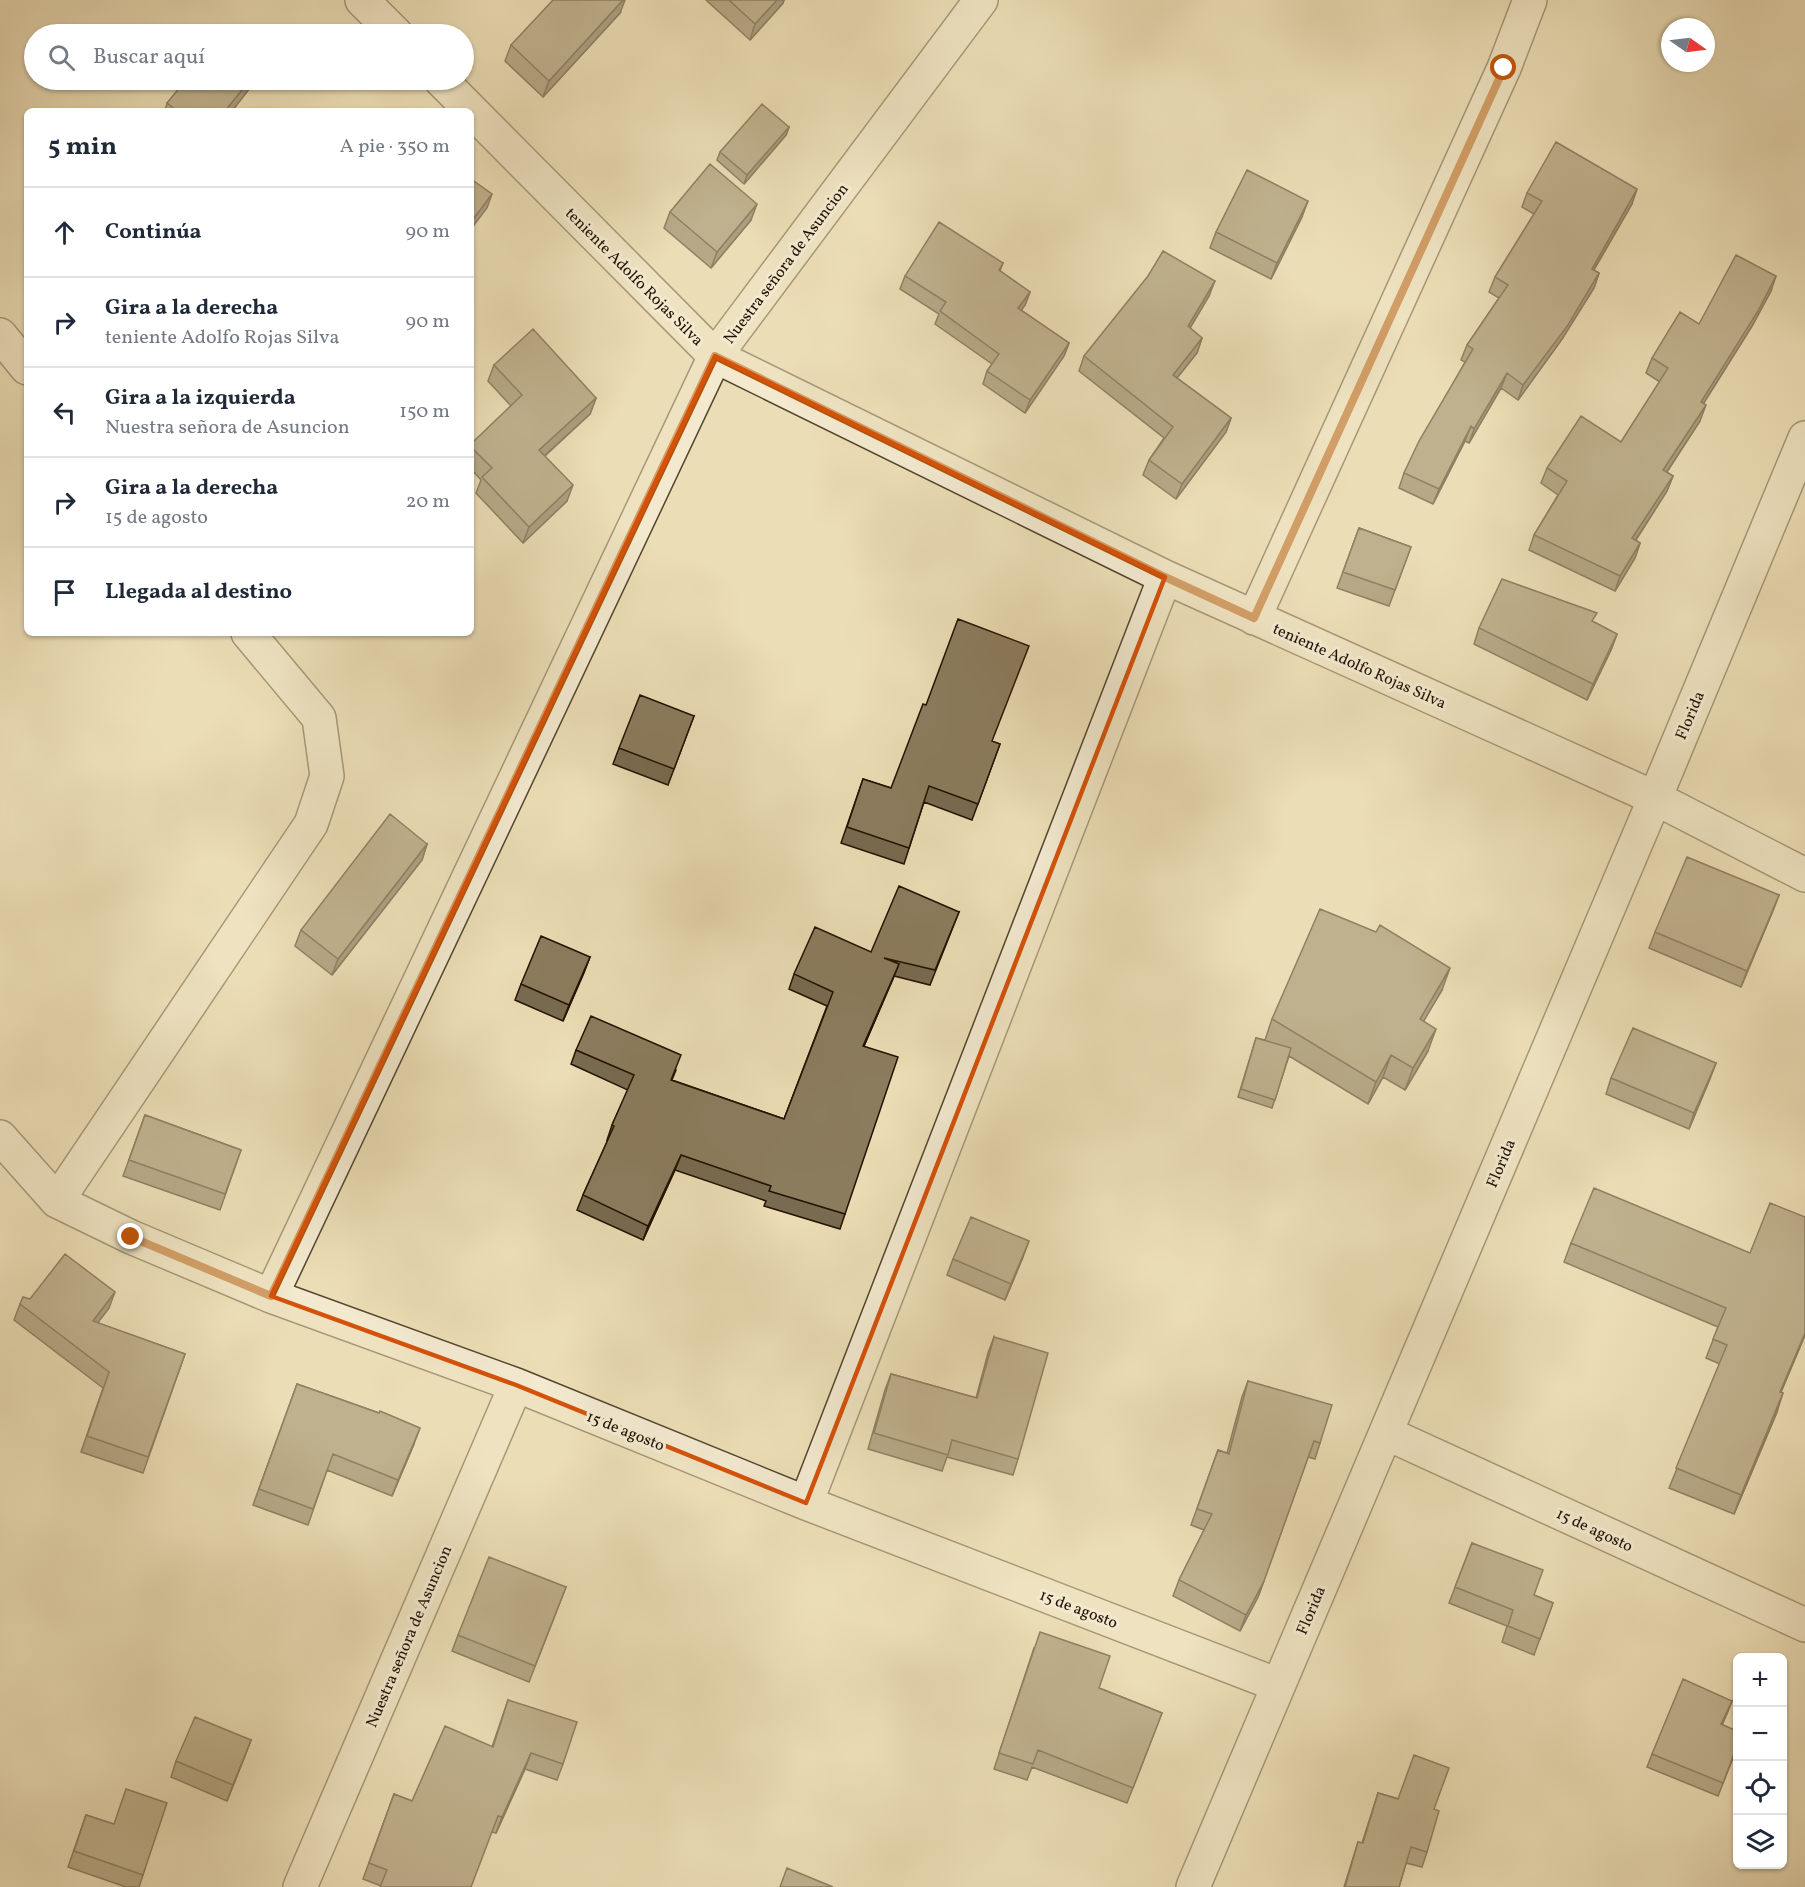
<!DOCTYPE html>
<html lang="es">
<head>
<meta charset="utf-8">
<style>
  :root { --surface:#fff; --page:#f6f6f7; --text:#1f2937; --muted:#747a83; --line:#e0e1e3 }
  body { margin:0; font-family:Vollkorn,serif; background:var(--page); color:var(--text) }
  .controls { position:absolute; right:18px; bottom:18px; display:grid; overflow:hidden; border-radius:9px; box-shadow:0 2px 4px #0004 }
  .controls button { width:54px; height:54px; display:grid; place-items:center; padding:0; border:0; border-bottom:2px solid var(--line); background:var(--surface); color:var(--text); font:30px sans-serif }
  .compass { position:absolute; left:1661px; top:18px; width:54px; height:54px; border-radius:50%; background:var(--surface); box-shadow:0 2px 4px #0004; rotate:104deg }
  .stop { position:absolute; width:18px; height:18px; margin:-14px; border:4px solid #b45309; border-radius:50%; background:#fff }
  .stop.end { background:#b45309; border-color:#fff; box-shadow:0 2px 6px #0008 }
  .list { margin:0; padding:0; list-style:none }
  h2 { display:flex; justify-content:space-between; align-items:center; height:78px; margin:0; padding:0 24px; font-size:26px }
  h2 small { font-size:20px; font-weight:400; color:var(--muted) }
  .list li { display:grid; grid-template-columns:39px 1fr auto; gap:18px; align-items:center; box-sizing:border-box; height:90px; padding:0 24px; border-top:2px solid var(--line) }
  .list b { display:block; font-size:22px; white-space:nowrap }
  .list p { margin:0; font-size:20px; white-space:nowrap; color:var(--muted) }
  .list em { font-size:20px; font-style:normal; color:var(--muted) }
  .icon { flex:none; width:33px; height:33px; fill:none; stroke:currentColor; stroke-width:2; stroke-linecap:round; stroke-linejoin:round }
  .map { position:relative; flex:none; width:1805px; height:1887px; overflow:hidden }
  .search { position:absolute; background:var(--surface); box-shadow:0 2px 4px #0004; left:24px; top:24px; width:450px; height:66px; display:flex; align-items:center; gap:15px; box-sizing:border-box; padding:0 21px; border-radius:33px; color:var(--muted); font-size:22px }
  .panel { position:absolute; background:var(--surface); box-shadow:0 2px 4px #0004; left:24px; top:108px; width:450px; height:528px; border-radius:9px }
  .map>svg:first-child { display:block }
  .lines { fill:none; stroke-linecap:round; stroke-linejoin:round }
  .minor-casing { stroke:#54452d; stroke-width:36 }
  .minor { stroke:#f2e9cf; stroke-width:33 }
  .wall { fill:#786b51; stroke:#221200; stroke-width:1.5 }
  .shaded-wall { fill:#615742; stroke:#221200; stroke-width:1.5 }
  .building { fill:#8b7c5e; stroke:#221200; stroke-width:1.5 }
  .route { stroke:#b45309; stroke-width:8 }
  .marked { fill:none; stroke:#d4520b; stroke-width:4.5; stroke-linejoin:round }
  .labels { text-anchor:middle; stroke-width:6; stroke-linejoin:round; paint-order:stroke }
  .street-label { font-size:16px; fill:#221200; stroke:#f2e9cf }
</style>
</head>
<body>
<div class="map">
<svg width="1805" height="1887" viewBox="0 0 1805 1887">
  <rect width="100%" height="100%" fill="#ebddb5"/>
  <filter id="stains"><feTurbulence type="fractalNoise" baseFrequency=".00333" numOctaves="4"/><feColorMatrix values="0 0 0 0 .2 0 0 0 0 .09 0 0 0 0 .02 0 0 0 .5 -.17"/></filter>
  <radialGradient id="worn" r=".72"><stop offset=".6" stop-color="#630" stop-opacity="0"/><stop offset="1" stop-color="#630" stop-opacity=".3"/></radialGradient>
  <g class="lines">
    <defs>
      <path id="minor" d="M362,0l34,34
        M441,80l274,276 450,221 490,221 150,77
        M0,335l27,33
        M1254,618l250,-550 26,-68
        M0,1137l57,64 74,36 140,59 245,89 290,118 472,182
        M57,1201l254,-377 16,-48 -8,-58 -71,-85
        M271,1296l444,-940 266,-356
        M1386,1433l419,192
        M806,1503l359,-926
        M300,1887l216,-502
        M1193,1887l462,-1089 150,-360"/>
    </defs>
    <!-- minor casing -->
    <use href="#minor" class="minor-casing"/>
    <!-- minor -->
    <use href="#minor" class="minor"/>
  </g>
  <!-- wall -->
  <path class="wall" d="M706,0h78l-1,3 -33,37z
    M620,13l-77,84 -38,-36 6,-16z
    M256,80l-24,31h-67l2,-8z
    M789,127l-3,8 -42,49 -27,-24 3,-8z
    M1527,193l105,11 -38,66 5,3 -5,15 -32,51 -44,61 -17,-12 -32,55 -4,-2 -32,63 -34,-16 5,-15 61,-111 -4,-2 6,-15 32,-47 -10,-6 6,-15 39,-63 -12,-7z
    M670,212l81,8 -40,48 -47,-40z
    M1302,217l-31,62 -61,-31 6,-16z
    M1003,263l-3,8 30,21 -5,13 -4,5 48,33 -5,13 -39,57 -42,-29 4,-13 5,-7 -57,-40 4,-10 -39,-25 5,-13z
    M1771,291l-19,35 -49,78 -3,17 -33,51 6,4 -6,15 -31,49 4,3 -5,15 -20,33 -86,-41 5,-15 24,-40 -17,-12 6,-15 74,-26 39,-60 -14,-9 6,-15 47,-34z
    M1209,296l-19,32 12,10 -5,15 -20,25 54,40 -5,14 -50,67 -33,-24 6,-15 15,-22 -85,-67 5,-15z
    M494,365l102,33 -6,16 -45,42 22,45 -44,42 -47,-50 5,-13 -10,-11v-25l40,-38 -23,-25z
    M1359,528l52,19 -22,59 -52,-18z
    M1594,622l23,12 -6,16 -24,50 -113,-56 5,-16z
    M694,716l-26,69 -55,-21 6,-16z
    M992,742l8,2 -28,76 -48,-18 -20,62 -63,-21 22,-64 28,9z
    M427,844l-5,16 -90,115 -37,-29 6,-16z
    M1779,895l-38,92 -92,-39 6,-16z
    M959,912l-29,73 -36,-9 -30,70 -19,168 -5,15 -76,-23 2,-5 -91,-31 -32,70 -66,-30 6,-15 25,-55h-1l5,-15 16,-35 -57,-26 5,-14 100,20 -4,10 112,39 43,-113 -38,-17 5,-15 77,-22z
    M590,957l-27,64 -48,-21 6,-16z
    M1442,990l-19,31 5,30 -23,39 -22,-13 -15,27 -79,-48 -17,52 -34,-11 18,-59 9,2 7,-21z
    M1716,1063l-27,66 -83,-35 5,-16z
    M145,1115l96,35 -21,60 -97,-34z
    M1571,1243l234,92 -24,57 -4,20 -43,102 -65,-26 51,-124 -14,-6 12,-31 -154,-65z
    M1023,1257l-18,43 -58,-25 6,-16z
    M30,1299l79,9 -12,15 88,31 -42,119 -62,-21 22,-64 -89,-68 6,-16z
    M994,1337l24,122 -5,16 -66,-18 -5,14 -74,-22 17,-59 6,-16 85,24 12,-45z
    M1248,1381l72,62 -5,16 -7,-2 -50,140 -18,34 -67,-35 6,-16 25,-50 -13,-5 27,-75 9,3 15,-56z
    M297,1384l82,29 35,31 -22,52 -65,-26 -19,55 -55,-20z
    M1472,1543l62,52 19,8 -19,52 -32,-13 5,-16 -58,-23z
    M566,1587l-37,95 -77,-31 6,-16z
    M1034,1648l65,40 63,25 -35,90 -95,-36 -5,13 -33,-11z
    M508,1700l55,64 -6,16 -32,-11 -29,64 -4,-1 -111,54 -18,-7 31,-85 18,7 80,-54z
    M1732,1701l-10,24 15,23 -19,48 -71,-29 5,-13z
    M251,1740l-24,61 -56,-24 5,-16z
    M1378,1793l56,16 -7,43 -5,15 -16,-4 -7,24h-55l14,-45 4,1z
    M86,1815l27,9 30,51 -4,12h-13l-58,-20z"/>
  <!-- shaded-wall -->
  <path class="shaded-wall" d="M623,0h2l-5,13 -77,84 6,-16z
    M777,0h7l-1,3 -33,37 5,-16z
    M250,80h6l-24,31h-7z
    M789,127l-3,8 -42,49 3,-9z
    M1637,189l-5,15 -46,79 6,-14z
    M492,194l-5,14 -16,21v-7z
    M1308,201l-6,16 -31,62 6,-16z
    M757,204l-6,16 -40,48 6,-16z
    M1599,273l-5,15 -32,51 -44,61 5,-15z
    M1776,276l-5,15 -19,35 -57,91 6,-15z
    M1215,281l-6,15 -27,45 6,-15z
    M1030,292l-5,13 -11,16 4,-13z
    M1202,338l-5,15 -29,36 5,-14z
    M1069,343l-5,13 -39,57 5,-13z
    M1507,373l-6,15 -32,55 5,-14z
    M596,398l-6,16 -57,52 6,-16z
    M1706,405l-6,16 -42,64 5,-15z
    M1231,418l-5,14 -50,67 6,-15z
    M1471,426l-6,15 -32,63 6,-15z
    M1673,476l-6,15 -40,62 5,-15z
    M573,485l-6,16 -44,42 6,-16z
    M1640,543l-5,15 -20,33 5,-15z
    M1617,634l-6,16 -24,50 6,-16z
    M427,844l-5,16 -90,115 6,-16z
    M1779,895l-6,16 -32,76 6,-16z
    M590,957l-6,16 -21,48 6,-16z
    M899,964l-6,15 -35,81 5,-14z
    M1450,968l-8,22 -30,51 8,-22z
    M1436,1029l-8,22 -23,39 8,-22z
    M1391,1055l-8,22 -15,27 8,-22z
    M1716,1063l-6,16 -21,50 5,-16z
    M681,1155l-6,15 -32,70 5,-14z
    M1029,1241l-6,16 -18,43 6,-16z
    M115,1292l-6,16 -22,29 6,-16z
    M1805,1333v2l-32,76 7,-19z
    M1783,1393l-6,19 -43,102 7,-19z
    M420,1428l-6,16 -22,52 6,-16z
    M1264,1581l-6,16 -18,34 6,-16z
    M1732,1701l-5,13 -11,24 5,-14z
    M251,1740l-6,16 -18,45 6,-16z
    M531,1753l-6,16 -29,64 6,-16z"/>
  <!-- building -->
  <path class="building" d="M553,0h70l-74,81 -38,-36z
    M729,0h48l-22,24z
    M186,80h64l-25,31h-48l-10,-8z
    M762,104l27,23 -42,48 -27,-23z
    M1556,142l81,47 -45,80 7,4 -31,52 -45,60 -16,-12 -33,56 -3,-3 -32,63 -35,-16 15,-32 54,-92 -6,-4 41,-60 -13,-8 47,-76 -15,-8z
    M710,164l47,40 -40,48 -47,-40z
    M1247,170l61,31 -31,62 -61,-31z
    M471,179l21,15 -21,28z
    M939,222l64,41 -4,7 31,22 -12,16 51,35 -39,57 -43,-29 12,-17 -59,-43 6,-9 -41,-26z
    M1163,251l52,30 -27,45 14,12 -29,37 58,43 -49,66 -33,-24 24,-33 -89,-71 64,-80z
    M1736,255l40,21 -18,35 -57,91 5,3 -43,65 10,6 -41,62 8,5 -20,33 -86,-41 33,-54 -20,-13 34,-52 40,26 47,-74 -16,-10 28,-46 19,12z
    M533,329l63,69 -57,52 34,35 -44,42 -47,-50 10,-9 -21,-21v-3l51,-49 -28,-30z
    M1359,528l52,19 -16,43 -52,-18z
    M1502,579l95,34 -5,8 25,13 -24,50 -114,-56z
    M958,619l71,27 -37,95 8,3 -22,60 -49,-18 -20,62 -62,-21 16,-48 28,9 32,-84 3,1z
    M640,695l54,21 -20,53 -55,-21z
    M390,814l37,30 -89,115 -37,-29z
    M1687,857l92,38 -32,76 -92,-39z
    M899,886l60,26 -24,58 -51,-12 15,6 -36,82 35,11 -53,157 -76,-23 2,-5 -90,-31 -33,71 -65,-31 31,-69 -2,-1 22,-50 -58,-25 15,-34 90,39 -10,25 113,39 49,-127 -39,-18 21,-47 56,25z
    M1320,909l56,23 4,-7 70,43 -30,51 16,10 -23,39 -22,-13 -15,27 -104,-63z
    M541,936l49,21 -21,48 -48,-21z
    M1633,1028l83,35 -22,50 -83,-35z
    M1256,1038l35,10 -16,52 -34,-11z
    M145,1115l96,35 -16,44 -96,-34z
    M1594,1188l156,65 20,-50 35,14v116l-25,59 3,1 -42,102 -65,-27 51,-123 -14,-6 13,-31 -155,-65z
    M971,1217l58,24 -18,43 -58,-25z
    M65,1254l50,38 -22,29 92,33 -37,103 -61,-21 22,-64 -89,-68 3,-7 7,2z
    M994,1337l54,16 -30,106 -66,-19 -4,15 -74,-22 17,-59 86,24z
    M1248,1381l84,24 -12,38 -6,-2 -50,140 -18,34 -67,-35 33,-66 -15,-5 21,-59 11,4z
    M297,1384l82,29 1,-2 40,17 -22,52 -65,-26 -20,55 -54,-20z
    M1472,1543l71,27 -9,25 19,8 -13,36 -32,-13 5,-16 -58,-23z
    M489,1557l77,30 -31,79 -77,-31z
    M1040,1632l70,24 -11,32 63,25 -29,75 -95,-38 -5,14 -34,-11z
    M1683,1679l49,22 -11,23 16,7v15l-14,37 -71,-29z
    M508,1700l69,22 -14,42 -32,-11 -29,64 -4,-1 -27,71h-91l7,-17 -18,-7 25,-69 18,7 33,-75 48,21z
    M195,1717l56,23 -18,45 -57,-24z
    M1414,1755l35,13 -15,41 5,2 -12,41 -16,-5 -12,40h-54l13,-45 5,1 15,-50 20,6z
    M126,1789l41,14 -24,72 -69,-24 12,-36 28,9z
    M787,1868l46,19h-53z"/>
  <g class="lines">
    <!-- route -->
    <path class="route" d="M131,1237l140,59 444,-940 450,221 89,41 250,-550"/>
  </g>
  <!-- marked area -->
  <path d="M0 0H1805V1887H0ZM715,356l450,221 -359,926 -290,-118 -245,-89z" fill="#ebddb5" fill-opacity=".55" fill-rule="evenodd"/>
  <path class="marked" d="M715,356l450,221 -359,926 -290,-118 -245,-89z"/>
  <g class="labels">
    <!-- street labels -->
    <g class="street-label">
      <text transform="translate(785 263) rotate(-53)" y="6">Nuestra señora de Asuncion</text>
      <text transform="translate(635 276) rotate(45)" y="6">teniente Adolfo Rojas Silva</text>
      <text transform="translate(1360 665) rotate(24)" y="6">teniente Adolfo Rojas Silva</text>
      <text transform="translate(1689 715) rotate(-67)" y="6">Florida</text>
      <text transform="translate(1500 1163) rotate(-67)" y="6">Florida</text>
      <text transform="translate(626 1430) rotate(22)" y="6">15 de agosto</text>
      <text transform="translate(1595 1529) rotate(25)" y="6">15 de agosto</text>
      <text transform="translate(1079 1608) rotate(21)" y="6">15 de agosto</text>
      <text transform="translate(1310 1610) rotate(-67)" y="6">Florida</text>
      <text transform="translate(408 1636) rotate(-67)" y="6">Nuestra señora de Asuncion</text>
    </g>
  </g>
  <rect width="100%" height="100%" filter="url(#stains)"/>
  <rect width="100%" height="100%" fill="url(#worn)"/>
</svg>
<div class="controls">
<button>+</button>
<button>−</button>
<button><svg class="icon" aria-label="locate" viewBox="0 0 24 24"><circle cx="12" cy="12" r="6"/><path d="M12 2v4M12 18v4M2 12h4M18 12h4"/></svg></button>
<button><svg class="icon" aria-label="layers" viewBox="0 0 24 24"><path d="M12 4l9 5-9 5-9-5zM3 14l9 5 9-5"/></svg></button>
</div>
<svg class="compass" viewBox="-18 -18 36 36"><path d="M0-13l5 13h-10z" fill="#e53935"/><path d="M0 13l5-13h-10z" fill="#747a83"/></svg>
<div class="stop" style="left:1504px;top:68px"></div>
<div class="stop end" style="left:131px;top:1237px"></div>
<div class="search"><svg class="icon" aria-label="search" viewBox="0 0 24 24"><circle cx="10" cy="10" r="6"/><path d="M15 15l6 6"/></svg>Buscar aquí</div>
<section class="panel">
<h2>5 min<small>A pie · 350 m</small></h2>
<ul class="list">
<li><svg class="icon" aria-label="ahead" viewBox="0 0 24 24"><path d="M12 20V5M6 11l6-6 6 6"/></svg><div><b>Continúa</b></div><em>90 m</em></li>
<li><svg class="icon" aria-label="right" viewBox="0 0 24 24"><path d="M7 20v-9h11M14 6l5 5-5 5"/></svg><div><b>Gira a la derecha</b><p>teniente Adolfo Rojas Silva</p></div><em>90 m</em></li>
<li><svg class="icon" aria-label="left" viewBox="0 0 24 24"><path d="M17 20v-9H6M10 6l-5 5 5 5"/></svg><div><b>Gira a la izquierda</b><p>Nuestra señora de Asuncion</p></div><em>150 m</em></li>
<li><svg class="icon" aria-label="right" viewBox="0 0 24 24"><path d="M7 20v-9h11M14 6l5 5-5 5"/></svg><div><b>Gira a la derecha</b><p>15 de agosto</p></div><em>20 m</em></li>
<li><svg class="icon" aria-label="arrive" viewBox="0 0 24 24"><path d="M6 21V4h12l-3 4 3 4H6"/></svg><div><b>Llegada al destino</b></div></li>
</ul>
</section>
</div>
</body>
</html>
